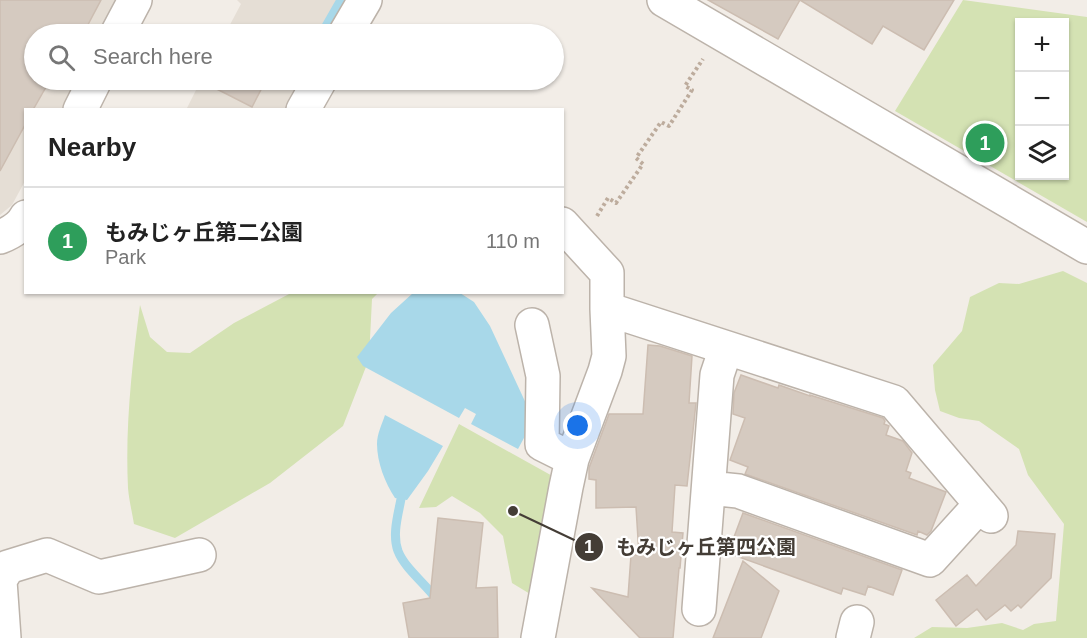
<!DOCTYPE html>
<html lang="en">
<head>
<meta charset="utf-8">
<style>
  :root { --surface:#fff; --page:#f2f2f2; --text:#222; --muted:#767676; --line:#e0e0e0; --accent:#0f766e }
  body { margin:0; font-family:Arial,"Noto Sans JP",sans-serif; background:var(--page); color:var(--text) }
  .controls { position:absolute; right:18px; top:18px; display:grid; overflow:hidden; border-radius:0px; box-shadow:0 2px 4px #0004 }
  .controls button { width:54px; height:54px; display:grid; place-items:center; padding:0; border:0; border-bottom:2px solid var(--line); background:var(--surface); color:var(--text); font:30px sans-serif }
  .you { position:absolute; left:578px; top:426px; width:21px; height:21px; margin:-15px; border:4px solid #fff; border-radius:50%; background:#1a73e8; box-shadow:0 0 0 9px #1a73e833 }
  .badge { display:grid; place-items:center; width:39px; height:39px; border-radius:50%; background:var(--accent); color:#fff; font-size:20px; font-weight:700 }
  .pin { position:absolute; translate:-50% -50%; border:3px solid #fff; box-shadow:0 2px 6px #0006 }
  .list { margin:0; padding:0; list-style:none }
  h2 { display:flex; justify-content:space-between; align-items:center; height:78px; margin:0; padding:0 24px; font-size:26px }
  h2 small { font-size:20px; font-weight:400; color:var(--muted) }
  .list li { display:grid; grid-template-columns:39px 1fr auto; gap:18px; align-items:center; box-sizing:border-box; height:108px; padding:0 24px; border-top:2px solid var(--line) }
  .list b { display:block; font-size:22px; white-space:nowrap }
  .list p { margin:0; font-size:20px; white-space:nowrap; color:var(--muted) }
  .list em { font-size:20px; font-style:normal; color:var(--muted) }
  .icon { flex:none; width:33px; height:33px; fill:none; stroke:currentColor; stroke-width:2; stroke-linecap:round; stroke-linejoin:round }
  .map { position:relative; flex:none; width:1087px; height:638px; overflow:hidden }
  .search { position:absolute; background:var(--surface); box-shadow:0 2px 4px #0004; left:24px; top:24px; width:540px; height:66px; display:flex; align-items:center; gap:15px; box-sizing:border-box; padding:0 21px; border-radius:33px; color:var(--muted); font-size:22px }
  .panel { position:absolute; background:var(--surface); box-shadow:0 2px 4px #0004; left:24px; top:108px; width:540px; height:186px; border-radius:0px }
  .map>svg:first-child { display:block }
  .residential { fill:#e5ded5 }
  .green { fill:#d4e2b3; fill-rule:evenodd }
  .water { fill:#a8d8e9 }
  .lines { fill:none; stroke-linecap:round; stroke-linejoin:round }
  .stream { stroke:#a8d8e9; stroke-width:9 }
  .building { fill:#d5cac0; stroke:#ccbdb1; stroke-width:1.5 }
  .minor-casing { stroke:#bcb3aa; stroke-width:36 }
  .path { stroke:#bdac9d; stroke-width:4; stroke-dasharray:3 3; stroke-linecap:butt }
  .minor { stroke:#fff; stroke-width:33 }
  .leader { fill:none; stroke:#443d36; stroke-width:2 }
  .callout-dot { fill:#443d36; stroke:#fff; stroke-width:2 }
  .mark-label { font-size:18px; text-anchor:middle; font-weight:bold; fill:#fff }
  .callout-label { font-size:20px; text-anchor:middle; font-weight:bold; fill:#443d36; stroke:#fff; stroke-width:4.5; stroke-linejoin:round; paint-order:stroke }
</style>
</head>
<body>
<div class="map">
<svg width="1087" height="638" viewBox="0 0 1087 638">
  <rect width="100%" height="100%" fill="#f2ede7"/>
  <!-- residential -->
  <path class="residential" d="M0,0h123l-18,34h-71v46h46l-16,29 -38,1 -1,71 -13,24 -12,10z
    M237,0h108l-17,34h-103l16,-30z
    M201,80h104l-17,29 -102,1z"/>
  <!-- green -->
  <path class="green" d="M963,0l124,17v205l-192,-111zM1064,22v154h-44v-154z
    M1063,271l24,12v355h-173l18,-11 35,1 35,-5 21,7 11,-6 22,-3 8,-97 -36,-49 -9,-26 -40,-28 -20,-3 -19,-7 -5,-21 -2,-25 29,-34 8,-34 29,-14 20,1z
    M291,293h87l-6,6 -3,60 -26,67 -73,57 -95,55 -41,-14c-2,-12 -5,-24 -6,-36 -3,-61 4,-123 12,-183l10,32 17,15 23,1 44,-30z
    M459,424l97,54 -21,119 -23,-14 -9,-47 -23,-23 -28,-17 -16,11 -17,1z"/>
  <!-- water -->
  <path class="water" d="M413,293h47l14,9 16,24 39,84 2,15 -13,24 -47,-25 5,-10 -11,-6 -6,10 -96,-52 -6,-9 34,-44z
    M385,415l58,31 -15,25 -21,29 -12,-2c-10,-15 -18,-36 -18,-54 0,-10 5,-20 8,-29z"/>
  <g class="lines">
    <!-- stream -->
    <path class="stream" d="M325,28l16,-28
      M401,499c-3,16 -9,36 -3,52 7,18 28,33 39,49"/>
  </g>
  <!-- building -->
  <path class="building" d="M0,0h101l-18,34h-49v46h16l-16,28 -2,2h-6v13l-26,48z
    M708,0h246l-30,50 -41,-24 -11,18 -72,-44 -22,39z
    M199,80h67l-14,27z
    M648,345l12,1 32,10 -3,47h7l-9,83 -12,-1 -3,47 11,1 -3,35h-1l-6,70h-33l-48,-50 36,9 3,-42h8l-3,-48 -40,1v-28l-7,-1v-11l20,-54h34z
    M741,375l37,13 1,-3 31,11v-1l73,23 2,3 -1,3 5,2 -3,9 17,6 9,12 -6,18 5,2 -2,5 37,14 -15,39 -4,4 -9,-4 -1,4 -172,-61 3,-7 -18,-7 15,-42 -12,-4 1,-21z
    M743,513l159,57 -9,25 -25,-9 -3,9 -22,-7 -2,6 -113,-41z
    M438,518l45,5 -7,65 21,-1 1,51h-89l-6,-35 27,-5z
    M1018,531l37,3 -4,44 -30,30 -3,-3 -7,6 -6,-6 -19,15 -9,-11 -21,17 -20,-26 31,-25 9,11 40,-41z
    M743,561l36,30 -18,47h-48z"/>
  <g class="lines">
    <defs>
      <path id="minor" d="M664,0l423,247
        M117,34l18,-34
        M345,34l20,-34
        M80,110l15,-30
        M303,110l17,-30
        M0,237c10,-4 21,-10 26,-20
        M607,309l287,93 97,114
        M532,325l11,51 -1,68 30,15
        M709,488l29,3 192,69 51,-56
        M0,580l8,-13 39,-12 52,22 100,-22
        M0,581l4,57
        M699,609l18,-234 9,-27
        M538,638l28,-151 6,-28 33,-88 4,-15 -2,-47v-36l-45,-49
        M853,638l4,-16"/>
    </defs>
    <!-- minor casing -->
    <use href="#minor" class="minor-casing"/>
    <!-- path -->
    <path class="path" d="M597,216l11,-18 8,5 27,-39 -7,-6 25,-36 8,4 23,-36 -7,-4 18,-27"/>
    <!-- minor -->
    <use href="#minor" class="minor"/>
  </g>
  <!-- callouts -->
  <path class="leader" d="M513 511L589 547"/>
  <g class="callout-dot">
    <circle cx="513" cy="511" r="6"/>
    <circle cx="589" cy="547" r="15"/>
  </g>
  <g class="mark-label">
    <text x="589" y="553">1</text>
  </g>
  <g class="callout-label">
    <text x="706" y="554">もみじヶ丘第四公園</text>
  </g>
</svg>
<div class="controls">
<button>+</button>
<button>−</button>
<button><svg class="icon" aria-label="layers" viewBox="0 0 24 24"><path d="M12 4l9 5-9 5-9-5zM3 14l9 5 9-5"/></svg></button>
</div>
<div class="you"></div>
<div class="pin badge" style="left:985px;top:143px;background:#2e9e5b">1</div>
<div class="search"><svg class="icon" aria-label="search" viewBox="0 0 24 24"><circle cx="10" cy="10" r="6"/><path d="M15 15l6 6"/></svg>Search here</div>
<section class="panel">
<h2>Nearby<small></small></h2>
<ul class="list">
<li><span class="badge" style="background:#2e9e5b">1</span><div><b>もみじヶ丘第二公園</b><p>Park</p></div><em>110 m</em></li>
</ul>
</section>
</div>
</body>
</html>
